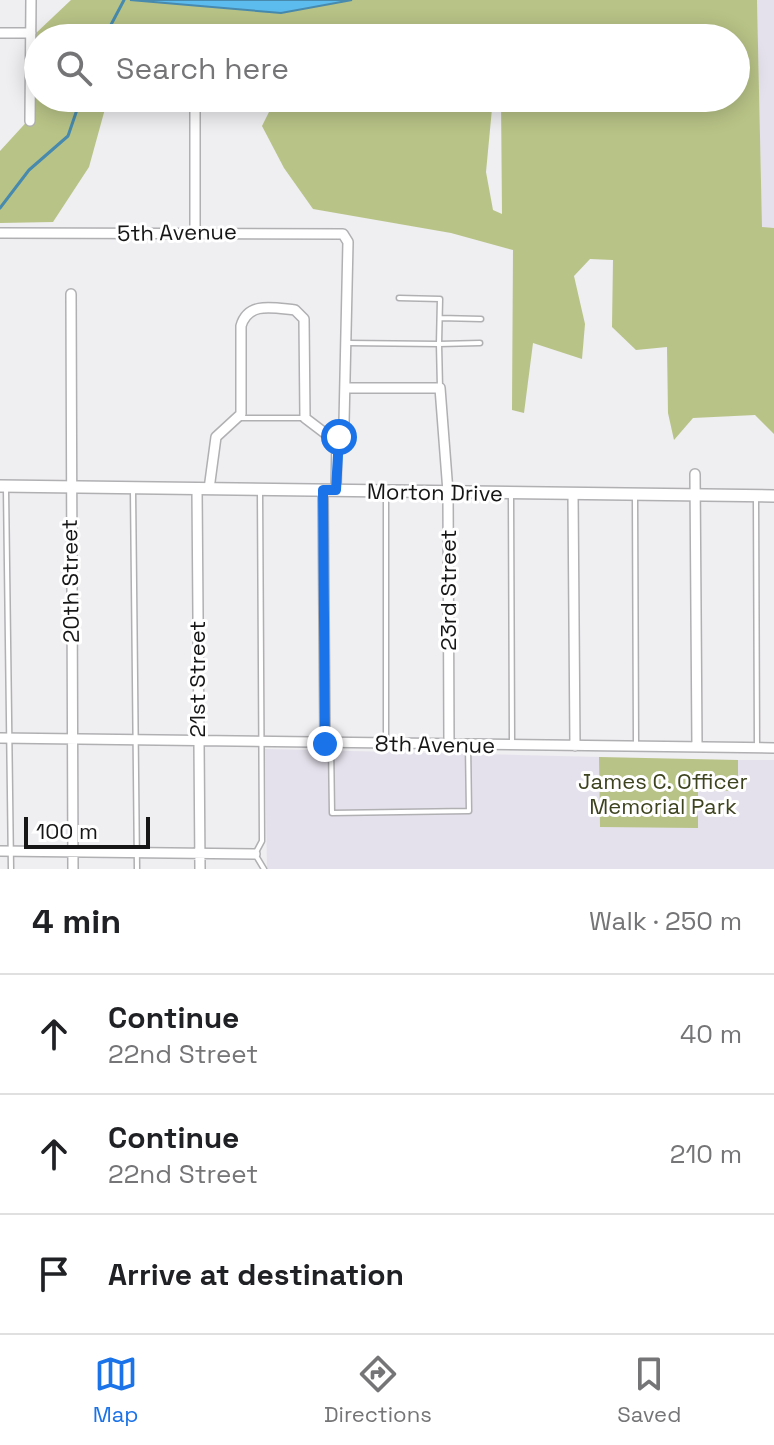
<!DOCTYPE html>
<html lang="en">
<head>
<meta charset="utf-8">
<style>
  :root { --surface:#fff; --page:#f2f2f2; --text:#202124; --muted:#757577; --line:#e0e0e0; --accent:#1a73e8 }
  body { margin:0; font-family:"Space Grotesk",sans-serif; background:var(--page); color:var(--text) }
  .scale { position:absolute; left:24px; bottom:20px; width:126px; box-sizing:border-box; padding-left:8px; border:4px solid #171617; border-top:0; font-size:22px; line-height:28px; white-space:nowrap; color:#171617; -webkit-text-stroke:6px #fff; paint-order:stroke }
  .stop { position:absolute; width:24px; height:24px; margin:-18px; border:6px solid #1a73e8; border-radius:50%; background:#fff }
  .stop.end { background:#1a73e8; border-color:#fff; box-shadow:0 2px 8px #0008 }
  .list { margin:0; padding:0; list-style:none }
  h2 { display:flex; justify-content:space-between; align-items:center; height:104px; margin:0; padding:0 32px; font-size:34px }
  h2 small { font-size:26px; font-weight:400; color:var(--muted) }
  .list li { display:grid; grid-template-columns:52px 1fr auto; gap:24px; align-items:center; box-sizing:border-box; height:120px; padding:0 32px; border-top:2px solid var(--line) }
  .list b { display:block; font-size:30px; white-space:nowrap }
  .list p { margin:0; font-size:26px; white-space:nowrap; color:var(--muted) }
  .list em { font-size:26px; font-style:normal; color:var(--muted) }
  .icon { flex:none; width:44px; height:44px; fill:none; stroke:currentColor; stroke-width:2; stroke-linecap:round; stroke-linejoin:round }
  .map { position:relative; flex:none; width:774px; height:869px; overflow:hidden }
  .search { position:absolute; background:var(--surface); box-shadow:0 4px 20px #0003; left:24px; right:24px; top:24px; height:88px; display:flex; align-items:center; gap:20px; box-sizing:border-box; padding:0 28px; border-radius:44px; color:var(--muted); font-size:30px }
  .sheet { height:464px; background:var(--surface) }
  nav { display:flex; justify-content:space-around; align-items:center; box-sizing:border-box; height:112px; border-top:2px solid var(--line); background:var(--surface); font-size:22px; color:var(--muted) }
  nav a { display:grid; justify-items:center; gap:4px }
  nav .on { color:var(--accent) }
  .map>svg:first-child { display:block }
  .built { fill:#e5e1ec }
  .green { fill:#b8c387 }
  .water { fill:#5cbcee; stroke:#478aae; stroke-width:2 }
  .lines { fill:none; stroke-linecap:round; stroke-linejoin:round }
  .stream { stroke:#478aae; stroke-width:3 }
  .service-casing { stroke:#b0afb2; stroke-width:7 }
  .minor-casing { stroke:#b0afb2; stroke-width:12 }
  .tertiary-casing { stroke:#b0afb2; stroke-width:14 }
  .service { stroke:#fff; stroke-width:4 }
  .minor { stroke:#fff; stroke-width:9 }
  .tertiary { stroke:#fff; stroke-width:11 }
  .route { stroke:#1a73e8; stroke-width:10 }
  .labels { text-anchor:middle; stroke-width:6; stroke-linejoin:round; paint-order:stroke }
  .street-label { font-size:22px; fill:#171617; stroke:#fff }
  .park-label { font-size:22px; fill:#3d431e; stroke:#fff }
</style>
</head>
<body>
<div class="map">
<svg width="774" height="869" viewBox="0 0 774 869">
  <rect width="100%" height="100%" fill="#efeef1"/>
  <!-- built -->
  <path class="built" d="M757,0h17v237h-12z
    M265,749l334,8 1,70 98,-37 39,1 1,-31h36v109h-507z"/>
  <!-- green -->
  <path class="green" d="M71,0h686l5,227 12,1v206l-19,-19 -62,3 -19,22 -6,-27 -1,-66 -31,3 -24,-23 1,-67 -23,-1 -16,17 11,48 -3,35 -49,-16 -9,70 -12,-3 1,-160 -62,-17 -138,-24 -29,-41 -22,-42 14,-28h217l-7,74 7,38 9,4 -1,-116h235v-60h-432v-4l-116,-1v5h-150v60h70l-19,69 -36,55 -53,1v-72l32,-35 2,-81z
    M599,757l139,3v31l-40,-1v38l-98,-1z"/>
  <!-- water -->
  <path class="water" d="M130,0h222l-71,13z"/>
  <g class="lines">
    <!-- stream -->
    <path class="stream" d="M104,38l20,-38
      M0,208l29,-38 39,-34 13,-38"/>
    <defs>
      <path id="service" d="M399,298l41,1 -1,45 41,-1
        M440,318l41,1
        M348,343l91,1 1,44
        M240,418h65
        M6,489l5,380
        M133,490l4,379
        M260,492l2,349 -7,13 9,15
        M511,496l1,247
        M635,496l1,247
        M756,499l1,247
        M386,741v-247
        M331,744l1,69 137,-2 -1,-66"/>
      <path id="minor" d="M0,33h31
        M30,121l1,-121
        M195,230v-132
        M0,233l343,1 5,8 -4,181 -2,12 -5,3 -1,52
        M71,294l2,575
        M345,388h95l8,104 1,253
        M695,474l2,273
        M197,489l3,380
        M209,489l7,-52 25,-23v-88c7,-25 33,-18 54,-16l9,9 1,99 25,19 7,1
        M323,490l2,254
        M573,494l2,252
        M0,738l774,10
        M0,851l255,3"/>
      <path id="tertiary" d="M0,486l774,10"/>
    </defs>
    <!-- service casing -->
    <use href="#service" class="service-casing"/>
    <!-- minor casing -->
    <use href="#minor" class="minor-casing"/>
    <!-- tertiary casing -->
    <use href="#tertiary" class="tertiary-casing"/>
    <!-- service -->
    <use href="#service" class="service"/>
    <!-- minor -->
    <use href="#minor" class="minor"/>
    <!-- tertiary -->
    <use href="#tertiary" class="tertiary"/>
  </g>
  <g class="lines">
    <!-- route -->
    <path class="route" d="M325,744l-2,-254h13l3,-53"/>
  </g>
  <g class="labels">
    <!-- street labels -->
    <g class="street-label">
      <text transform="translate(177 232) rotate(-1)" y="8">5th Avenue</text>
      <text transform="translate(435 492) rotate(1)" y="8">Morton Drive</text>
      <text transform="translate(70 581) rotate(-91)" y="8">20th Street</text>
      <text transform="translate(448 590) rotate(-90)" y="8">23rd Street</text>
      <text transform="translate(197 679) rotate(-90)" y="8">21st Street</text>
      <text transform="translate(435 744) rotate(1)" y="8">8th Avenue</text>
    </g>
    <!-- park labels -->
    <g class="park-label">
      <text x="663" y="789">James C. Officer<tspan x="663" dy="25">Memorial Park</tspan></text>
    </g>
  </g>
</svg>
<div class="scale">100 m</div>
<div class="stop" style="left:339px;top:437px"></div>
<div class="stop end" style="left:325px;top:744px"></div>
<div class="search"><svg class="icon" aria-label="search" viewBox="0 0 24 24"><circle cx="10" cy="10" r="6"/><path d="M15 15l6 6"/></svg>Search here</div>
</div>
<section class="sheet">
<h2>4 min<small>Walk · 250 m</small></h2>
<ul class="list">
<li><svg class="icon" aria-label="ahead" viewBox="0 0 24 24"><path d="M12 20V5M6 11l6-6 6 6"/></svg><div><b>Continue</b><p>22nd Street</p></div><em>40 m</em></li>
<li><svg class="icon" aria-label="ahead" viewBox="0 0 24 24"><path d="M12 20V5M6 11l6-6 6 6"/></svg><div><b>Continue</b><p>22nd Street</p></div><em>210 m</em></li>
<li><svg class="icon" aria-label="arrive" viewBox="0 0 24 24"><path d="M6 21V4h12l-3 4 3 4H6"/></svg><div><b>Arrive at destination</b></div></li>
</ul>
</section>
<nav>
<a class="on"><svg class="icon" aria-label="map" viewBox="0 0 24 24"><path d="M3 6l6-2 6 2 6-2v14l-6 2-6-2-6 2zM9 4v14M15 6v14"/></svg>Map</a>
<a><svg class="icon" aria-label="directions" viewBox="0 0 24 24"><path d="M12 3l9 9-9 9-9-9zM9 14v-3h6M13 9l2 2-2 2"/></svg>Directions</a>
<a><svg class="icon" aria-label="saved" viewBox="0 0 24 24"><path d="M7 4h10v16l-5-4-5 4z"/></svg>Saved</a>
</nav>
</body>
</html>
